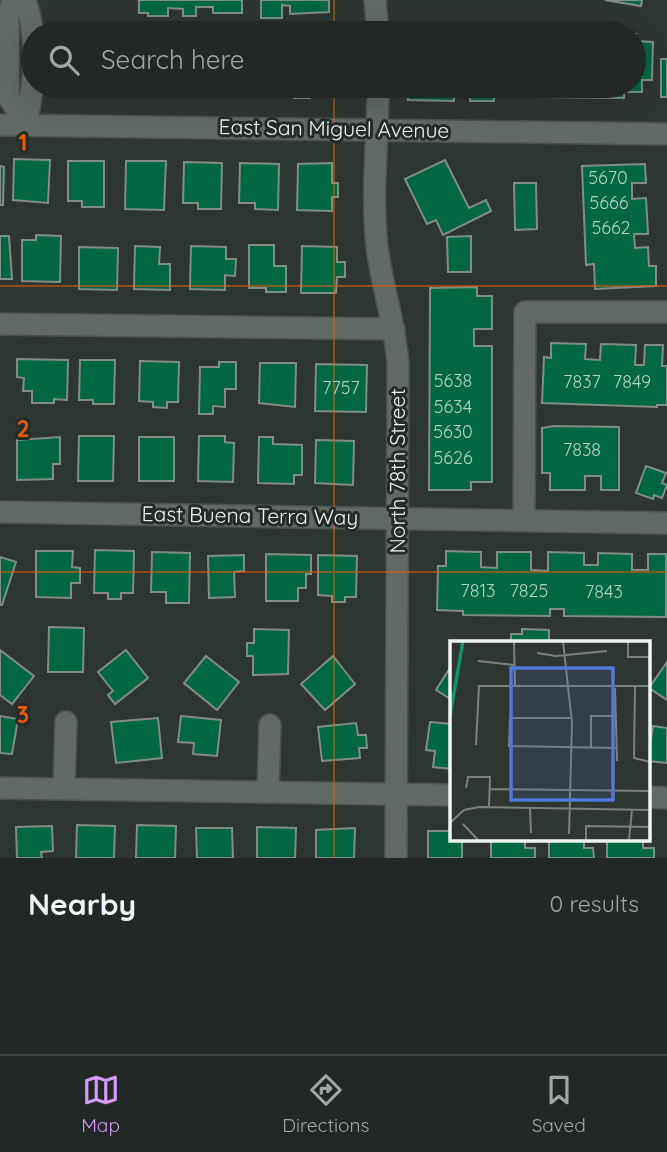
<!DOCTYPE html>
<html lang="en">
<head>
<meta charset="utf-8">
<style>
  :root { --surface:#222826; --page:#2e3432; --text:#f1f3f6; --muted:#a2a6a7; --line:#3f4443; --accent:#d59bfb }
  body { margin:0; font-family:Quicksand,sans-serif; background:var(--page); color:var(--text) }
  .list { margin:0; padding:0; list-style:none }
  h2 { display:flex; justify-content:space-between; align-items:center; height:91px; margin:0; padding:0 28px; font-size:30px }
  h2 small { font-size:23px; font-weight:400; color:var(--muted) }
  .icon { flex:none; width:38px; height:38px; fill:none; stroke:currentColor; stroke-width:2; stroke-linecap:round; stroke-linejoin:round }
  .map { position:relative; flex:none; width:667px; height:858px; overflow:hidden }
  .search { position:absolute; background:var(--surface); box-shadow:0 7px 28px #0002; left:21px; right:21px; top:21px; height:77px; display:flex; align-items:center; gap:18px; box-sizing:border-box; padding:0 24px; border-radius:38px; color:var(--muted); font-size:26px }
  .sheet { height:196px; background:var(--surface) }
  nav { display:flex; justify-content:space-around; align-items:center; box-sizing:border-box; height:98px; border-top:2px solid var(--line); background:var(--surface); font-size:19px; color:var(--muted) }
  nav a { display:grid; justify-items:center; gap:4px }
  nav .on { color:var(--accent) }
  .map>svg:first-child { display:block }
  .building { fill:#006743; stroke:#838c87; stroke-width:2 }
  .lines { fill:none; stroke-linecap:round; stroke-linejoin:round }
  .minor-casing { stroke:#4a514e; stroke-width:24 }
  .minor { stroke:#616a65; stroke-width:21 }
  .grid { fill:none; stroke:#e8590c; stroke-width:2; stroke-opacity:0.55 }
  .labels { text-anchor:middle; stroke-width:6; stroke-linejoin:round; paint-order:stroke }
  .number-label { font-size:18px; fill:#b3d1c6 }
  .street-label { font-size:21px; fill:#eff4f1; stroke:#252c28 }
  .inset-river { fill:none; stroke:#119364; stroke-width:3.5 }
  .inset-road { fill:none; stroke:#7b827e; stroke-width:2 }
  .view { fill:#5278de; fill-opacity:0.15; stroke:#5278de; stroke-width:3.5 }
  .inset-edge { fill:none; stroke:#eff4f1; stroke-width:3.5 }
  .grid-label { font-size:23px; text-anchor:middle; font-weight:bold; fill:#e8590c; stroke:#252c28; stroke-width:6; stroke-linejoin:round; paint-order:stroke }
</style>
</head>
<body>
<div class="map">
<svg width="667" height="858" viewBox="0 0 667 858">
  <rect width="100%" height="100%" fill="#2e3632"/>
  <!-- building -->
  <path class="building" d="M139,0h103v13h-29v-6h-17v9h-13v-7l-15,-1v8h-20v-3h-9z
    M261,0h68v12l-39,2v-8l-8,-1v13h-21z
    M605,0h37l-1,6z
    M634,34h2v7l17,1 -1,38h-10v12h-18v6l-85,-1v-11h95z
    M661,59h6v38h-6z
    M151,86h16v5h-16z
    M171,86h39v8l-30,1v-2h-9z
    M237,86h40v10l-41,-3z
    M294,86h44v5l-28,3v4h-16z
    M409,86h46l-1,15 -46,-1z
    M470,86h53v10h-29v5h-24z
    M14,159l36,1 -2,43 -35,-3z
    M445,160l24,48 17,-8 5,11 -48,24 -7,-15 -9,4 -22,-45z
    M68,161h36v46h-22v-6h-14z
    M126,161h40l-2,49 -39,-1z
    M184,162l38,1 -1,46h-23v-6h-15z
    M240,163l39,1 -1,46 -23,-1v-6h-16z
    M332,163v20h6v14h-6v14l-35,-1 1,-46z
    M645,164l1,19h-14v16l14,-1 2,36h-14l1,14 13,-1 1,19h7v20l-61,3 -1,-25 -8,1 -4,-99z
    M0,166l4,1 -1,38h-3z
    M514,183h22l1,46 -22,1z
    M36,235l25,1 -1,46 -38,-1v-41h14z
    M0,236h9l3,43h-12z
    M471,236v36h-23l-1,-35z
    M249,245h25v21h12v26h-20v-4h-17z
    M135,246l25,1 -1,17h11v26l-36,-1z
    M191,246l35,1v12h10l-1,17 -10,-1v15l-35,-1z
    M302,246l35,1v15h8v15h-8l-1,16h-35z
    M79,247l39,1 -1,42 -38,-1z
    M477,287v9h15v33h-18v17h18v136h-21v8h-42l1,-202z
    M551,343l35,1 -1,15 15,1 1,-16 35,1 -1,20h9l1,-20h18l-1,21h5v39h-10v2l-115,-4 2,-46 7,1z
    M17,359l51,1 -1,40 -13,-1v4h-22v-12h-9l1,-13 -7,-1z
    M80,360h35l-1,44h-21v-4h-14z
    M140,361l39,1 -1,40h-11v6l-14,-1v-5l-14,-1z
    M219,362h17v27h-11v18l-12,-1v8h-14l1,-47h19z
    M260,363h36l-1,44 -36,-4z
    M316,364l51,1 -1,47 -51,-1z
    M554,426l65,1v63h-18v-14h-16v14h-35v-17h-8v-45z
    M79,436h35l-1,45h-35z
    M199,436h26v6l9,1 -1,39 -35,-1z
    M60,437v27h-7v15l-36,1v-40z
    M139,437h35v44h-35z
    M259,437h14v7l29,1v30h-8v9l-36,-1z
    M316,440l38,1 -1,44 -38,-2z
    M646,466l20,7 -4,10 5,2 -5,13 -8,-3 -1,4 -17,-6z
    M95,550l39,1 -1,42h-12v6h-13v-6h-14z
    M36,551h37l-1,16 8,1v15h-9v15l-35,-1z
    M446,551l35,1v15l16,1v-16h34v18l17,1v-19l36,1v12h14v-12l34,1v16h16v-16h18v63l-102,-1v-7h-14v7l-87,-1v-4l-26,-1 1,-44h8z
    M152,552l38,1 -1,50h-23v-11h-15z
    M266,554l45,1v19h-5v14h-8v13h-32z
    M244,555v16l-10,1 1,25 -26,1 -1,-42z
    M318,555l39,1 -1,41h-11v5h-13v-6l-14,-1z
    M0,557l16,5 -14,43h-2z
    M49,627l35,1 -1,44h-35z
    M254,629l35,1 -1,44 -35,1v-19h-6v-13h7z
    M522,629l27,1v13h-38v-9h11z
    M0,650l34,26 -22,28 -12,-9z
    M126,650l22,28 -33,26 -7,-9 5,-4 -15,-19z
    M206,656l33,26 -22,28 -33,-27z
    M333,656l22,28 -30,26 -24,-26z
    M667,662v38l-18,-12z
    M450,668l2,1v31l-16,-10z
    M0,716l18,3 -6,35 -12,-1z
    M181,716l40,4 -4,36 -24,-2 1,-11 -16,-1z
    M158,718l4,40 -46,5 -5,-41z
    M430,722l22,2v45l-19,-2 2,-16 -9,-1z
    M356,723l2,12h8l1,13h-8l1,10 -38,3 -4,-34z
    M653,726l14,2v35l-19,-2z
    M77,825l38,1 -1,32h-38z
    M137,825l39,1 -1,32h-39z
    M52,826l1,25 -12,1 1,6h-25l-1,-31z
    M257,827l39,1 -1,30h-38z
    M196,828h36l1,30h-36z
    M355,828l-1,30h-38v-28z
    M428,831h24v8h10v19h-34z
    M491,839h34v9h10v10h-44z
    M549,839h35v9h9l1,10h-45z
    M607,839h36v9h11v10h-47z"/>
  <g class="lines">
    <defs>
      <path id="minor" d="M13,0l-5,14v82l18,29
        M25,0c14,38 9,86 1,125
        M375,0l3,33
        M378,86c0,53 -7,108 -1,161 5,39 18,77 21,116l-2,495
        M0,125l667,9
        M0,324l394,5
        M0,512l667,11
        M524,520l1,-208h142
        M0,788l452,7
        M64,789l2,-67
        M268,792l2,-67
        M648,797l19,1"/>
    </defs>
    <!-- minor casing -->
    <use href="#minor" class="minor-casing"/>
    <!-- minor -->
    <use href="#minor" class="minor"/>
  </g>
  <!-- grid -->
  <path class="grid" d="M334,0v33M334,86v772M0,286h667M0,572h667"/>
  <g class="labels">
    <!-- number labels -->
    <g class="number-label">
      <text x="608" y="184">5670</text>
      <text x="609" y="209">5666</text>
      <text x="611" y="234">5662</text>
      <text x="453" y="387">5638</text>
      <text x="582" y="388">7837</text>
      <text x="632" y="388">7849</text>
      <text x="341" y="394">7757</text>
      <text x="453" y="413">5634</text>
      <text x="453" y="438">5630</text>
      <text x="582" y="456">7838</text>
      <text x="453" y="464">5626</text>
      <text x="478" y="597">7813</text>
      <text x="529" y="597">7825</text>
      <text x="604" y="598">7843</text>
    </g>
    <!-- street labels -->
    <g class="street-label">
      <text transform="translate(334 129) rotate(1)" y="7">East San Miguel Avenue</text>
      <text transform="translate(398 471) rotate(-90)" y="7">North 78th Street</text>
      <text transform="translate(250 516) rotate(1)" y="7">East Buena Terra Way</text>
    </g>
  </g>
  <!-- overview -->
  <g transform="translate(450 641)">
    <rect width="200" height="200" fill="#2e3632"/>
    <path class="inset-river" d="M0,75l13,-75"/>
    <path class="inset-road" d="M64,0l1,46M113,0l9,82 -3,111M178,0v16h22M87,12l19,3 51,-5M28,20l36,4M185,45l-1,72 16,4M165,47l2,73M121,77h-61l-1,28 108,2M26,104l3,-59h171M141,107v-32h26M16,147l2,-11h22l-1,30M40,148l160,2M80,167l1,25M0,182l14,-13 15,-3 171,3M13,183l15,16M136,199v-14l64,1M179,199l3,-30"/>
    <path class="view" d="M61,27h102v132h-102z"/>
    <rect width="200" height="200" class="inset-edge"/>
  </g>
  <g class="grid-label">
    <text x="23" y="151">1</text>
    <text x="23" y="437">2</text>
    <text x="23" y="723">3</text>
  </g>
</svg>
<div class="search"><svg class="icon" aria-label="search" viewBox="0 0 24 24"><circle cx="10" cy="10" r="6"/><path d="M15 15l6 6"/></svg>Search here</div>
</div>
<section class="sheet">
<h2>Nearby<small>0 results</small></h2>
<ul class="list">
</ul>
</section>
<nav>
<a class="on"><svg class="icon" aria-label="map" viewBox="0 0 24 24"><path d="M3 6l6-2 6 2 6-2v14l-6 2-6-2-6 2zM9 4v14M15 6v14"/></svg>Map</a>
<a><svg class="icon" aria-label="directions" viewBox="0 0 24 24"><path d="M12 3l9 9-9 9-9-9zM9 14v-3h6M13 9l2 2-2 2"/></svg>Directions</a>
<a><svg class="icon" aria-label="saved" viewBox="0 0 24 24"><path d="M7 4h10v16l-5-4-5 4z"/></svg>Saved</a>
</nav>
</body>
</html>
